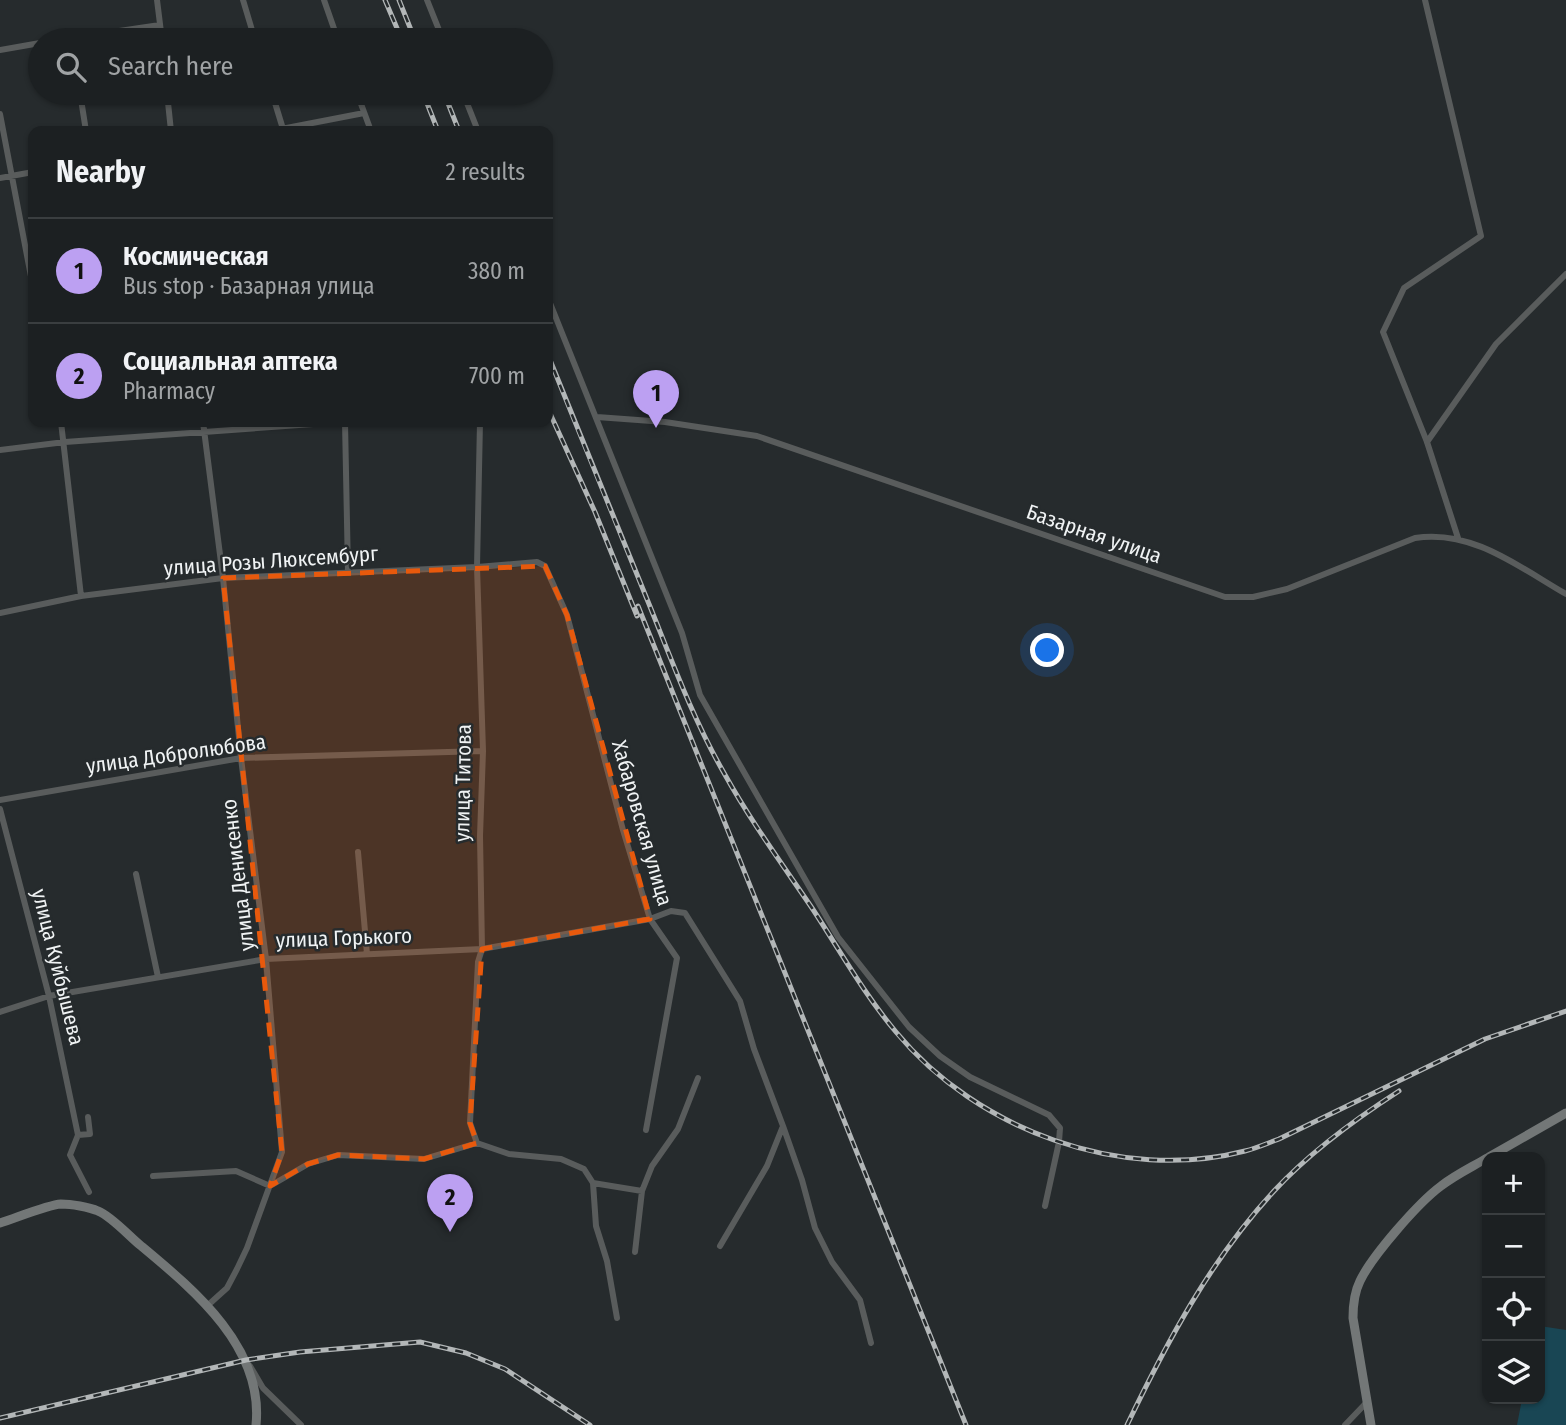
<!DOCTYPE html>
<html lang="en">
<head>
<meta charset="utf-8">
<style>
  :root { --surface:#1c2022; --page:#25282a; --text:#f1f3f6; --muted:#a0a3a5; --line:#3a3e40; --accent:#bca0f2 }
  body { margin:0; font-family:"Fira Sans Condensed",sans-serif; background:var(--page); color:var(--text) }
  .controls { position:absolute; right:21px; bottom:21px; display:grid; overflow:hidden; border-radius:14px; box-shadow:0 2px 5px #0004 }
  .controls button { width:63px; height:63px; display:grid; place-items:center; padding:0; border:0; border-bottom:2px solid var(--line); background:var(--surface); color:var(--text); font:35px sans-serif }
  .you { position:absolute; left:1048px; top:651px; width:24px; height:24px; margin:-18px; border:5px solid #fff; border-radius:50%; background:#1a73e8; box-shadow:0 0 0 10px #1a73e833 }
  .badge { display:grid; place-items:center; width:46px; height:46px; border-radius:50%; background:var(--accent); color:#111; font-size:23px; font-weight:700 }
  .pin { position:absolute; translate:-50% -58px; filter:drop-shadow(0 2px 4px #0008) }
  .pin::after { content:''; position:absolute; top:37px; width:24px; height:21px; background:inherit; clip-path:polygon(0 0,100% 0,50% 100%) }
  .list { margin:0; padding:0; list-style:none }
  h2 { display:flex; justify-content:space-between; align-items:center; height:91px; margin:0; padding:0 28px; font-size:30px }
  h2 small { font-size:23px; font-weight:400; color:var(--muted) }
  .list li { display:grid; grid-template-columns:46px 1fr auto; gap:21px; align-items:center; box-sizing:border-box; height:105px; padding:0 28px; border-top:2px solid var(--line) }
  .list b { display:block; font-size:26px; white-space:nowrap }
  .list p { margin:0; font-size:23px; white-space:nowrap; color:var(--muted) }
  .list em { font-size:23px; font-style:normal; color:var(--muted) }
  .icon { flex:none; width:38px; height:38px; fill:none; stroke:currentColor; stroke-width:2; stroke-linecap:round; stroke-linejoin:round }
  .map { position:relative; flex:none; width:1566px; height:1425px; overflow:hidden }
  .search { position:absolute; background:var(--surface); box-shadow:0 2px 5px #0004; left:28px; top:28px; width:525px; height:77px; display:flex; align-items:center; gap:18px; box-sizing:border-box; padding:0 24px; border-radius:38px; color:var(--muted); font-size:26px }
  .panel { position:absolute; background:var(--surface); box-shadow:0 2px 5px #0004; left:28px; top:126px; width:525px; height:301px; border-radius:14px }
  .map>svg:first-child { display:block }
  .green { fill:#194654 }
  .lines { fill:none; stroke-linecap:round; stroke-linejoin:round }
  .street { stroke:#595c5c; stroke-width:6 }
  .secondary { stroke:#737777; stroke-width:9 }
  .rail-casing { stroke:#b3b7b8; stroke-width:5 }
  .rail { stroke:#262b2d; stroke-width:2.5; stroke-dasharray:8; stroke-linecap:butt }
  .marked { fill:#e8590c; fill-opacity:0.2; stroke:#e8590c; stroke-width:5; stroke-dasharray:14 9; stroke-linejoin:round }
  .labels { text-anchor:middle; stroke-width:5; stroke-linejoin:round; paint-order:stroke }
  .street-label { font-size:21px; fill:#f0f3f4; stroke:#262b2d }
</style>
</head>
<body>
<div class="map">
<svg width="1566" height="1425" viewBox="0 0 1566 1425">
  <rect width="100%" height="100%" fill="#262b2d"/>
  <!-- green -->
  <path class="green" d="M1540,1326l26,4v95h-49l5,-26h18z"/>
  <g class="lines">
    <!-- street -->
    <path class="street" d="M157,0l5,40
      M243,0l12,40
      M324,0l14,40
      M427,0l16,40
      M1425,0l56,236 -77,52 -21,44 44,110 31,96
      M58,40l102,-15
      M0,50l40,-7
      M80,93l6,38
      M167,93l4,38
      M272,93l11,36
      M357,93l14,38
      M463,93l15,38
      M0,114l33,173
      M271,131l93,-18
      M0,178l33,-6
      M548,298l134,335 18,62 138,242 71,90 31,29 30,21 79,38 11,13 -1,14 -14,64
      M597,417l68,5 92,14 468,161h28l34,-8 128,-51c57,-9 104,29 151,56
      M61,422l20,174
      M203,422l20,156 18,180 25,201 16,193 -35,96 -10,21 -10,19 -20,18
      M345,422l3,150
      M1427,442l69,-98 70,-70
      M0,450l65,-8 276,-20
      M0,613l81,-17 142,-18 254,-11 60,-5 8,4 22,49 56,215 27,89 27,39 -31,172
      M0,800l241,-42 242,-7
      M0,809l49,187 29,139
      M358,852l9,102
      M136,874l22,103
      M0,1012l49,-16 217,-37 216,-10 168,-30 21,-8 14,2 55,88 14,48 29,77 -16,40 -47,80
      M88,1117l2,17 -12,1 -8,20 19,37
      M783,1126l19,54 13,48 17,34 28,38 11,43
      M477,1143l-7,-20 8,-161 4,-13 -2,-113 3,-85 -6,-184 3,-145
      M153,1176l83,-5 34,15 38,-22 30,-9 86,4 53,-16 32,11 52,5 23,10 9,14 3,43 11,35 10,57
      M593,1183l49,8
      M635,1252l7,-61 10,-25 26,-37 20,-51
      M250,1366l13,22 38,37
      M1345,1425l22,-23"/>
    <!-- secondary -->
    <path class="secondary" d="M1489,1157l77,-44
      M0,1223c16,-5 47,-18 61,-19 10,0 28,3 37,7 13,5 31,25 42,34 54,45 124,102 116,180
      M1371,1425l-18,-107c0,-13 1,-25 7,-37 12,-25 58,-78 81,-95 14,-11 31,-19 46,-28"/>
    <defs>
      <path id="rail" d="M385,0l17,40
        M399,0l16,40
        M423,93l15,38
        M444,93l15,38
        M548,355c33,83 67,166 101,249 23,57 44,115 75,169 26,47 58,91 88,135 27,41 52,86 84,124 81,98 225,151 349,119 12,-3 23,-8 34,-12l206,-100 81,-28
        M548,409l47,103 42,104
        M638,606l328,819
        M0,1418l246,-58 54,-8 120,-10 46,11 39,16 85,56
        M1127,1425c40,-83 84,-166 147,-234 36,-39 80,-71 125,-100"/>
    </defs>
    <!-- rail casing -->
    <use href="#rail" class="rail-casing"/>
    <!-- rail -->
    <use href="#rail" class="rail"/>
  </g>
  <!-- marked area -->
  <path class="marked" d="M545,566l22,49 83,304 -168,30 -12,174 7,20 -53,16 -86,-4 -30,9 -38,22 12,-34 -59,-574z"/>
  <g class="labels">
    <!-- street labels -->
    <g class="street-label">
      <text transform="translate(1094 534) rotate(19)" y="7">Базарная улица</text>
      <text transform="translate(271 561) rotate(-4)" y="7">улица Розы Люксембург</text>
      <text transform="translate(176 754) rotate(-8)" y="7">улица Добролюбова</text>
      <text transform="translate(463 783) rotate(-89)" y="7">улица Титова</text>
      <text transform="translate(642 823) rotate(74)" y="7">Хабаровская улица</text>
      <text transform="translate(238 875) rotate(-97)" y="7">улица Денисенко</text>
      <text transform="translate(344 938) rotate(-2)" y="7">улица Горького</text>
      <text transform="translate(58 967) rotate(76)" y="7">улица Куйбышева</text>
    </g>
  </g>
</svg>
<div class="controls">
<button>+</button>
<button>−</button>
<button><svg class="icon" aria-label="locate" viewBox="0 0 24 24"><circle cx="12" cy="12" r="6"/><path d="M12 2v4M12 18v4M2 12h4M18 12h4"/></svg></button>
<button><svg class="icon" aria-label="layers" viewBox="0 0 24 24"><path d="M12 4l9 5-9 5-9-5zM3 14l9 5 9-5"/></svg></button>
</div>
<div class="you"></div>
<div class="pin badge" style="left:656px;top:428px">1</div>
<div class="pin badge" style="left:450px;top:1232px">2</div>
<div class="search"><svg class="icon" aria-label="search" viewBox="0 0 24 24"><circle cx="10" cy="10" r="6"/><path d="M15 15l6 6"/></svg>Search here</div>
<section class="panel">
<h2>Nearby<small>2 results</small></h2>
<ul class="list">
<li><span class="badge">1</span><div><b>Космическая</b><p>Bus stop · Базарная улица</p></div><em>380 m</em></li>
<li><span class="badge">2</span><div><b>Социальная аптека</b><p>Pharmacy</p></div><em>700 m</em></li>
</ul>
</section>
</div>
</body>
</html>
